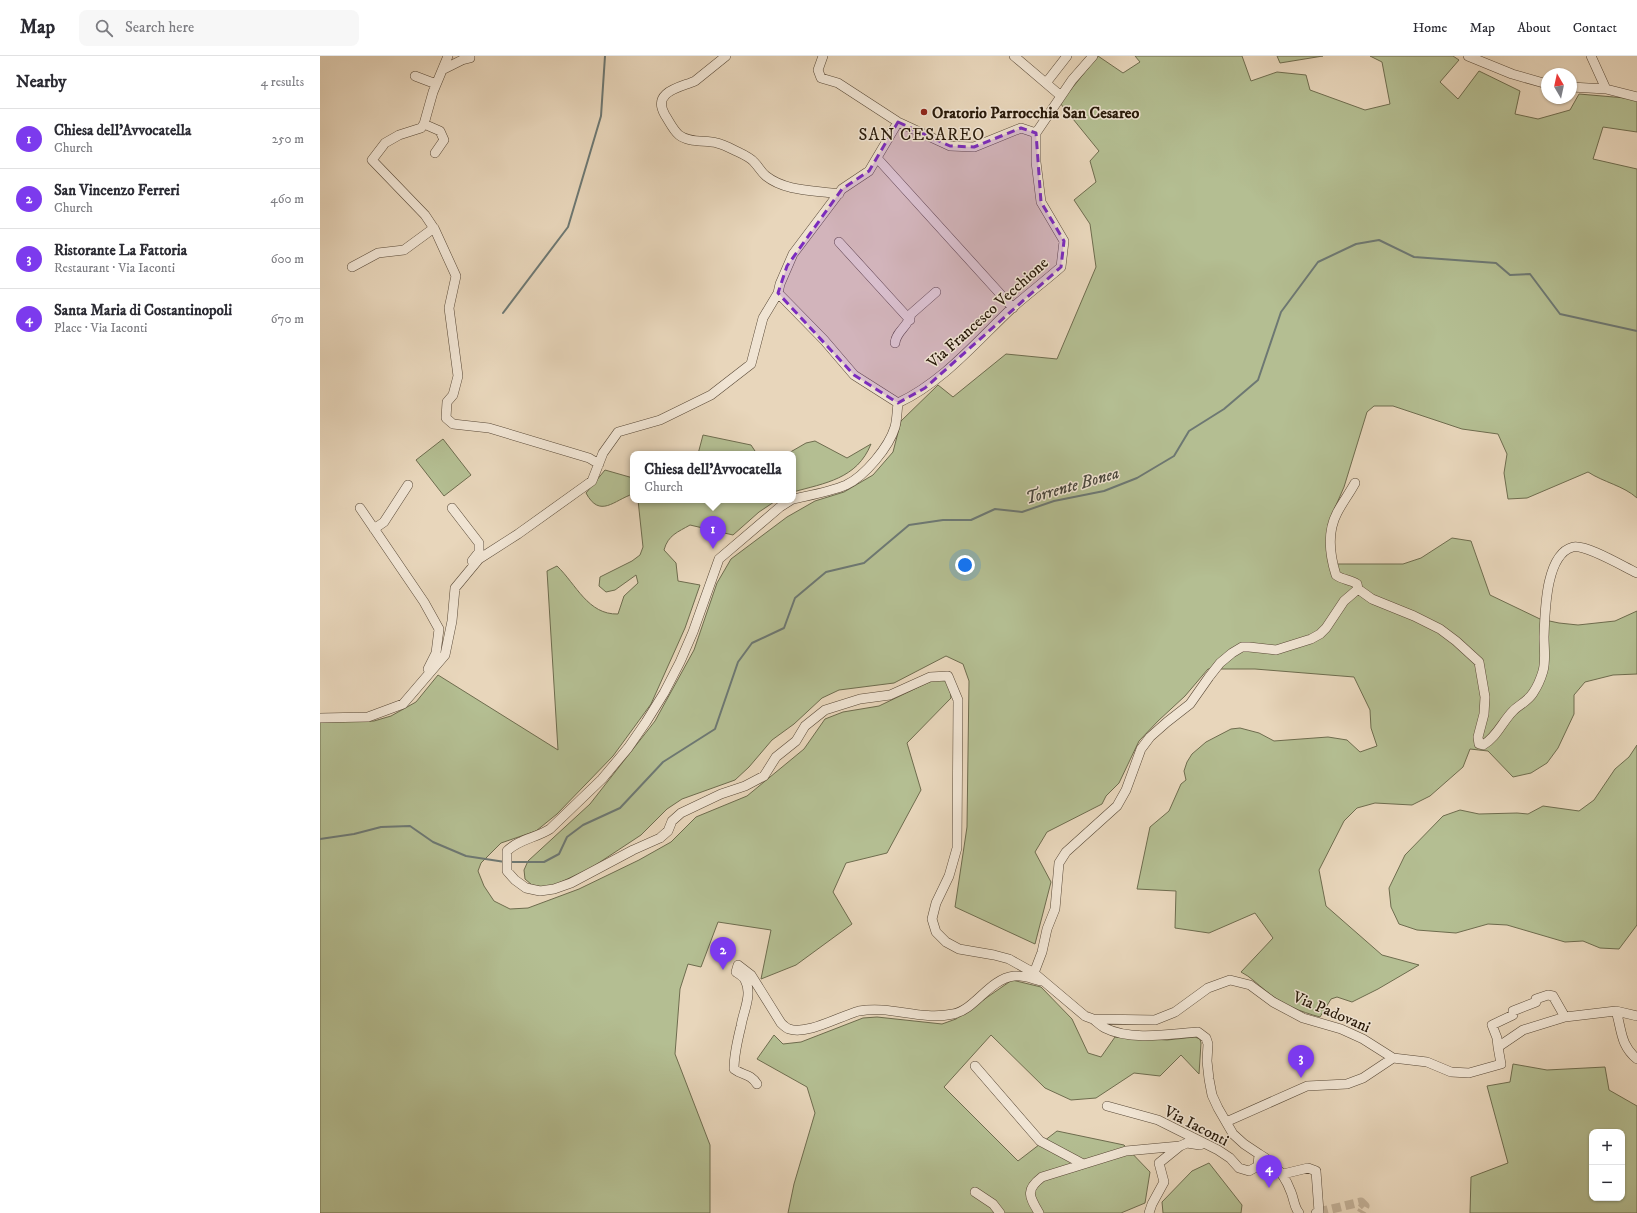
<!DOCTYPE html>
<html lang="en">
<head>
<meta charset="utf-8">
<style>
  :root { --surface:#fff; --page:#f7f7f7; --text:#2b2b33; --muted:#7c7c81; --line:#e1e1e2; --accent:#7c3aed }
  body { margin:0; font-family:"IM FELL DW Pica",serif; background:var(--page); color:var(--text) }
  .controls { position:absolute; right:12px; bottom:12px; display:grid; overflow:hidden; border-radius:8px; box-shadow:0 1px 3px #0004 }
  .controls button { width:36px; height:36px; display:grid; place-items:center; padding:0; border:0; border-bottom:1px solid var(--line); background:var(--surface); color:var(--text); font:20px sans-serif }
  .compass { position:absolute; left:1221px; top:12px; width:36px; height:36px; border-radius:50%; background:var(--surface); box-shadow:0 1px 3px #0004; rotate:351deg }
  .you { position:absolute; left:645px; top:509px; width:14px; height:14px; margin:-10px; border:3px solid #fff; border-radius:50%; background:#1a73e8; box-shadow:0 0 0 6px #1a73e833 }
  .badge { display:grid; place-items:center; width:26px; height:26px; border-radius:50%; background:var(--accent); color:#fff; font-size:13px; font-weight:700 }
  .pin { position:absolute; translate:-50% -33px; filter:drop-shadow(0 1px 2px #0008) }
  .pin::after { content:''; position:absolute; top:21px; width:14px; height:12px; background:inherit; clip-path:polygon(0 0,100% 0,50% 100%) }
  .popup { position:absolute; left:310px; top:395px; width:166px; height:52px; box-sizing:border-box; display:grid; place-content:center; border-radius:8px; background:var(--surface); filter:drop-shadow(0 1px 3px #0005); font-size:13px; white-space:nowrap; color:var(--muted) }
  .popup b { font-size:15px; color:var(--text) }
  .popup::after { content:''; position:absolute; left:50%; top:100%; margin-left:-8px; border:8px solid transparent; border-top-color:var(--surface) }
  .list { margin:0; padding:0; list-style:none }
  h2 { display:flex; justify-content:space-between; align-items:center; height:52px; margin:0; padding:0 16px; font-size:17px }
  h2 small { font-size:13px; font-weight:400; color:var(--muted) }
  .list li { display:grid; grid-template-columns:26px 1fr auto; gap:12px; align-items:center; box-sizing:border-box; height:60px; padding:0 16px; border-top:1px solid var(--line) }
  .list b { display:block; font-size:15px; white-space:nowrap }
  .list p { margin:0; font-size:13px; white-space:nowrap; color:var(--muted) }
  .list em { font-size:13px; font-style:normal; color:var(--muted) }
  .icon { flex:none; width:22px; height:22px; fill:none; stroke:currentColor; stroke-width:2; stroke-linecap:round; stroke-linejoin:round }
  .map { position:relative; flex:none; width:1317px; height:1157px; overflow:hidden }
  header { display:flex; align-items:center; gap:24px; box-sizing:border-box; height:56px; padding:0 20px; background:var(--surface); border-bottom:1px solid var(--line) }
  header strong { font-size:19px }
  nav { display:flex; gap:22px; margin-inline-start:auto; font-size:14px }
  .search { width:280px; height:36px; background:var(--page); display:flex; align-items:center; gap:10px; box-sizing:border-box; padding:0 14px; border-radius:8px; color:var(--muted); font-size:15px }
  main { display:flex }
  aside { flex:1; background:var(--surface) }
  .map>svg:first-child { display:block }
  .green { fill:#b4be92; stroke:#6e6c4e; fill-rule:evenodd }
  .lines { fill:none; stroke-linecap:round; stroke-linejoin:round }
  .stream { stroke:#6d7873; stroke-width:2 }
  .minor-tunnel { stroke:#c2b097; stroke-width:9; stroke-dasharray:9 4.5; stroke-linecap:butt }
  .minor-casing { stroke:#584836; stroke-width:10 }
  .minor { stroke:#f0e4d3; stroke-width:9 }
  .marked { fill:#7b2cbf; fill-opacity:0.2; stroke:#7b2cbf; stroke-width:3; stroke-dasharray:8 5; stroke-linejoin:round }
  .poi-dot { fill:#8f2418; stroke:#f0e4d3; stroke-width:1.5 }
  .labels { text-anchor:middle; stroke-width:3; stroke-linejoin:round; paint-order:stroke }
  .poi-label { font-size:16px; font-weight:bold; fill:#281909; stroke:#f0e4d3; text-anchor:start }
  .street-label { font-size:16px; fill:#281909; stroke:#f0e4d3 }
  .neighbourhood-label { font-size:17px; letter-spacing:1px; fill:#281909; stroke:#f0e4d3 }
  .water-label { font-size:17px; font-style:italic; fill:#4a483e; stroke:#f0e4d3 }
</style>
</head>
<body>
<header>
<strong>Map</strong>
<div class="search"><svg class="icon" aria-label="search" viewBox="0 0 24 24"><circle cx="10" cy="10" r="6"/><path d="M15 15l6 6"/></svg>Search here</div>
<nav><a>Home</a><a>Map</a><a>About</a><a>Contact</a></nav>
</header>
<main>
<aside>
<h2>Nearby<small>4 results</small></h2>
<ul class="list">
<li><span class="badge">1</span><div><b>Chiesa dell'Avvocatella</b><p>Church</p></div><em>250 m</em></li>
<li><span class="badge">2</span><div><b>San Vincenzo Ferreri</b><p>Church</p></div><em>460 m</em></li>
<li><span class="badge">3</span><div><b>Ristorante La Fattoria</b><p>Restaurant · Via Iaconti</p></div><em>600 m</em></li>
<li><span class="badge">4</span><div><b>Santa Maria di Costantinopoli</b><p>Place · Via Iaconti</p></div><em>670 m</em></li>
</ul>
</aside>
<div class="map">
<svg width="1317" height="1157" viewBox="0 0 1317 1157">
  <rect width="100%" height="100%" fill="#e8d6bb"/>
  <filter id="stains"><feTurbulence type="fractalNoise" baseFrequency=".005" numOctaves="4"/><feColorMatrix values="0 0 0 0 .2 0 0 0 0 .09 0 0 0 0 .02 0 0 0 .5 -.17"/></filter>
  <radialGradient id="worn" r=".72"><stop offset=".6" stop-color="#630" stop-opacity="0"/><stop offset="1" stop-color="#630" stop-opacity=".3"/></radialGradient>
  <!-- green -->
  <path class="green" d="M778,0l25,17 17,-11 -5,-6h107l9,25 26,-9 29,3 4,15 55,20 25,-6 -8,-42 -12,-6h83l6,4 -19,22 18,17 21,-28 41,20 -5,23 23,5 32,-9 9,-16 58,5v33l-34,-5 -10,32 44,10v329c-13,-12 -34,-16 -49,-26l-61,26 -19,1 -4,-26 3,-19 -9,-20 -36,-5 -69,-23h-19l-7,6 -23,75 -14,32 1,45h72l18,-6 31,-20 19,3 19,54 50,24 19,4 19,2 37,-4 22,-10v63l-24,1 -28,7 -11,13v19l-16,34 -11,15 -16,10 -18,4 -25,-26 -18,-2 -7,18 -33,29 -18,9 -37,-2 -18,5 -13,13 -25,49 7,36 56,49 37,10 -41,24 -26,13 -15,-5 -6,2 -11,18c-19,-5 -39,-13 -54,-26 -9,-7 -15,-14 -25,-19l32,-34 -18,-25 -46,20 -34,-5 1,-37 -39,-2 13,-62 19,-16 12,-27 5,-4 -2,-9 3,-9 5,-8 14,-12 25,-13 9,-1 19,5 15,8 54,-4 19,3 13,12 17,-6 -6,-18 -1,-18 -16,-33 -99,-8h-47l-23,27 -27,25 -19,20 -20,42 -13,13 -4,8 -55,28 -12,20 16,30 -16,62 -80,-37 12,-80 2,-146 -6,-17 -17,-8 -52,27 -55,7 -17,8 -28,26 -22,16 -23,27 -14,13 -53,19 -15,10 -26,26 -50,33 -43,20 -16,-3 -7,-6 -1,-9 4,-9 62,-57 65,-83 39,-71 23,-67 14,-24 56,-42 28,-16 29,-9 29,-17 20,-23 8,-31 37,-36 15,12 53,-43 51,5 39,-92 -6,-43 -16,-24 22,-18 -6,-21 9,-10 -39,-48z
    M957,0h46l-43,7z
    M383,379l48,10 6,9h-59z
    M123,383l28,36 -27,21 -28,-36z
    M495,385l32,17 24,-14c-14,35 -46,39 -78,48v-38h-6l19,-11z
    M285,414l28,8v16c-19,6 -33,25 -47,-1z
    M318,444h139l-18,12 -26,23 -43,-10c-12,7 -22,10 -26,25l12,13 2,18 22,4 -15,43 -34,76 -38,52 -56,58 -21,17 -35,12 -20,20 -3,8 6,15 10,15 16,8 18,-1 51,-19 60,-29 32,-18 25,-25 51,-21 57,-47 21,-30 18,-7 36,-6 50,-24 8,-2 9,1 4,8 1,9 -44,45 14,47 -34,63 -41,10 -13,29 19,32 -56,41 -35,14 10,-49 -53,-8 -17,45 -13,-3 -8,25 -5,65 35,91v68h-390v-491l54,-1 17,-5 25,-14 22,-27 120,75 -11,-179 10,-5c19,18 31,49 61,48l6,-18 14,-13 -2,-8 -21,15 -9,2 -7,-6 1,-9 32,-16 8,-6 3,-8z
    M1317,689v180l-18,24 -19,-1 -17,-7 -18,1 -58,-17 -19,-1 -32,9 -39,-3 -18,-6 -8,-17 -2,-19 16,-33 38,-39 17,-6 19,4 38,-1 11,1 15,-8 36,5 15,-11 21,-31 14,-12z
    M692,924l29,7 31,32 16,34 13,4 14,-20 52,3 28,-3 5,2 1,4 -2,31 -18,-19 -21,21 -26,-3 -38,25 -25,2 -26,-12 -54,-53 -47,52 74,74 39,-30 67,14 26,27 -5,31 -24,10h-333l6,-29 21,-71 -8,-26 -50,-28 17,-24 9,9 18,-2 62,-24 14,-1 65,7 14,-5z
    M1193,1008l34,6 58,-3 4,23 28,16v107h-167l1,-36 37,-14 -21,-77 23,-4zM1272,1076h30v66h-30z
    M889,1107l33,42 -1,8h-78l-1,-11 30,-31z"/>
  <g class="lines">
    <!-- stream -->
    <path class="stream" d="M183,257l65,-86 33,-111 4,-60
      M0,783l34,-5 27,-7 29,-1 23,16 33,14 39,6
      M190,806h34l15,-8 8,-17 16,-12 37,-17 43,-46 52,-33 23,-67 14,-19 32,-15 11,-30 31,-26 38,-9 45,-38 34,-5h28l24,-11 27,3 32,-11 50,-10 33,-13 37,-22 15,-25 35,-22 34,-29 23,-68 37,-50 38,-18 23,-4 35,17 82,6 14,12 20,-1 30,40 77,17"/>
    <!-- minor-tunnel -->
    <path class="minor-tunnel" d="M999,1156l42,-10 4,4 -4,7"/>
    <defs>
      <path id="minor" d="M128,0l-15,36 -9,32 -3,4 -22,7 -14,8 -13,17 53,55 10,15 21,46 -7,32 9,68 -5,19 -6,7 -1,16 7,6 36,4 100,30 10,6
        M406,0l-31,25c-13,6 -44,10 -30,34 4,6 8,15 14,20 10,8 26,5 38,8 5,1 11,4 17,7 6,3 16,7 20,12 5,5 7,10 12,14 20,16 50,14 73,18
        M503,0l-5,14 3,8 17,5 60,39 52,24 24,1 47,-19 15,5
        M694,0l47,40
        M1148,0l44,18 35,10
        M1271,0l15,33
        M122,14l20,-10 8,-2v-2
        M95,20l21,8
        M726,27l21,-27
        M1251,31l35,2 31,8
        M104,68l16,7 4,9 -9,13
        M716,77l36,-53 21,-24
        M557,102l136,150
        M519,186l71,78
        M32,211l26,-14 26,-3 30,-22
        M458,237l46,47 30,35 44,28
        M575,287c1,-12 14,-17 16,-29l25,-22
        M578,347c45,-21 78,-61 114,-95 16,-14 33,-27 49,-41l3,-26 -23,-39 -5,-40v-29
        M1035,427c-6,11 -13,20 -18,30 -10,19 -7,43 -1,62 6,5 14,4 21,9l1,5 14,10 42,17 26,13 16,12 23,21 6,35 -1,17 -6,23 1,7 4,1c14,-8 19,-23 30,-34 6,-6 15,-10 20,-18 4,-6 8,-15 10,-22 3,-11 1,-22 1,-34 1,-23 1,-83 29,-90 13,-3 51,20 64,26
        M473,443c18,-4 37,-7 53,-14 19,-9 43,-38 49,-58 2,-7 2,-16 3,-24
        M471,444l-11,7 -61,52 -26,73 -13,30 -16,31 -18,29 -18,26 -26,31 -52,50c-14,9 -31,10 -43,22v20l8,9 11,8 14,3 14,-2 17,-6 62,-33 27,-12 8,-7 4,-10 9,-8 40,-19 24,-8 19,-10 12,-19 20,-16 9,-15 20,-16 35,-11 30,-4 40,-18 18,-1 10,24 -1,148 -8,28 -13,27 -4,16 4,13 10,10 13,7 35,6 15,4 25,14 51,43 8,3 62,1 20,-8 33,-24 22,-8 20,5 23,17 30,16 38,11 22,10 30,19 34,4 24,10 18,1 32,-9 -3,-17 25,-17 42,-13 51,-6c6,19 4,34 21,48
        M40,452l64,94 15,27 -3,24 -8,16
        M132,452l27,35v9l-7,9
        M54,473l10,-7 24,-37
        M0,662l48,-1 35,-13 42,-49 7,-34 3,-33 24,-29 39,-25 74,-53 11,-28 15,-21 42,-12 51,-25 40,-31 12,-46 15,-25 2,-9 13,-30 49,-65 27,-18 29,-49
        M714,917l8,-21 5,-23 8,-20 4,-46 7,-11 51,-46 9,-16 15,-41 9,-12 17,-15 23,-18 19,-27 11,-14 12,-10 10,-6h7l27,3 35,-11 9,-5 6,-6 18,-27 14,-12
        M1296,955l21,5
        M773,963c4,3 8,7 12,9 25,13 66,6 93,4l8,6 2,6 -1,17 2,18 3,16 6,13 15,26 11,10 15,10 -1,12 -9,5 -10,-3 -9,-10 -12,-8 -60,-30 -51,-14
        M1178,991l-1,-9 -5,-13 21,-10v-4l23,-9v-3l12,-4 5,1 12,21
        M655,1010l65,75 43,23
        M437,1028c-7,-11 -14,-8 -23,-15 0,-13 4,-31 7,-43 2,-14 12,-32 4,-46 -1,-3 -6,-6 -9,-8l2,-7 13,10 30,48c2,2 5,5 8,6 19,6 51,-13 70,-18 32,-6 60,10 94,3 22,-4 36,-35 61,-38 10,-1 18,3 27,5
        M906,1066l81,-36 40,-2 16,-6 30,-20
        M939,1098c16,9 26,21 32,38 3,7 3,15 8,21
        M963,1118l25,-6 8,3 3,41 -3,1
        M655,1136l18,12 7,9
        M719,1157c-10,-17 -14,-23 3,-36l84,-26 54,-5
        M829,1157l3,-9 12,-22 -5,-19 21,-17 7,-3 13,2"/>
    </defs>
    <!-- minor casing -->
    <use href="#minor" class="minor-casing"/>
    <!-- minor -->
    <use href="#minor" class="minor"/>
  </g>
  <!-- marked area -->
  <path class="marked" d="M578,66l52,24 24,1 47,-19 15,5 5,69 23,39 -3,26 -136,121 -27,15 -44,-28 -76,-82 9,-27 55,-77 27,-18z"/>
  <!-- markers -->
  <circle class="poi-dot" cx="604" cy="56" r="4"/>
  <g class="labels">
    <!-- poi labels -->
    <g class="poi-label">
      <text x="612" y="62">Oratorio Parrocchia San Cesareo</text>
    </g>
    <!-- street labels -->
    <g class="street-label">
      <text transform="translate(667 256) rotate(-42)" y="6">Via Francesco Vecchione</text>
      <text transform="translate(1012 955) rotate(23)" y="6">Via Padovani</text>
      <text transform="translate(877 1069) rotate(27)" y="6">Via Iaconti</text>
    </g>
    <!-- neighbourhood labels -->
    <g class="neighbourhood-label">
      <text x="602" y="84">SAN CESAREO</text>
    </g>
    <!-- water labels -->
    <g class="water-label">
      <text transform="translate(752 429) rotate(-16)" y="6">Torrente Bonea</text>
    </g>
  </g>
  <rect width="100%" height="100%" filter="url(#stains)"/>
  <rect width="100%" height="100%" fill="url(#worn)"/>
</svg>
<div class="controls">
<button>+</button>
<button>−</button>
</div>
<svg class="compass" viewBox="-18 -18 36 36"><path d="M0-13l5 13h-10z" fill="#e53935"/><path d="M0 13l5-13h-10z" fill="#7c7c81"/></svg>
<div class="you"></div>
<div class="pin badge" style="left:393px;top:493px">1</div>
<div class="popup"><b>Chiesa dell'Avvocatella</b>Church</div>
<div class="pin badge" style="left:403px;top:914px">2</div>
<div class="pin badge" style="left:981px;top:1022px">3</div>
<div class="pin badge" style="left:949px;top:1132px">4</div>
</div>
</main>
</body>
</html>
